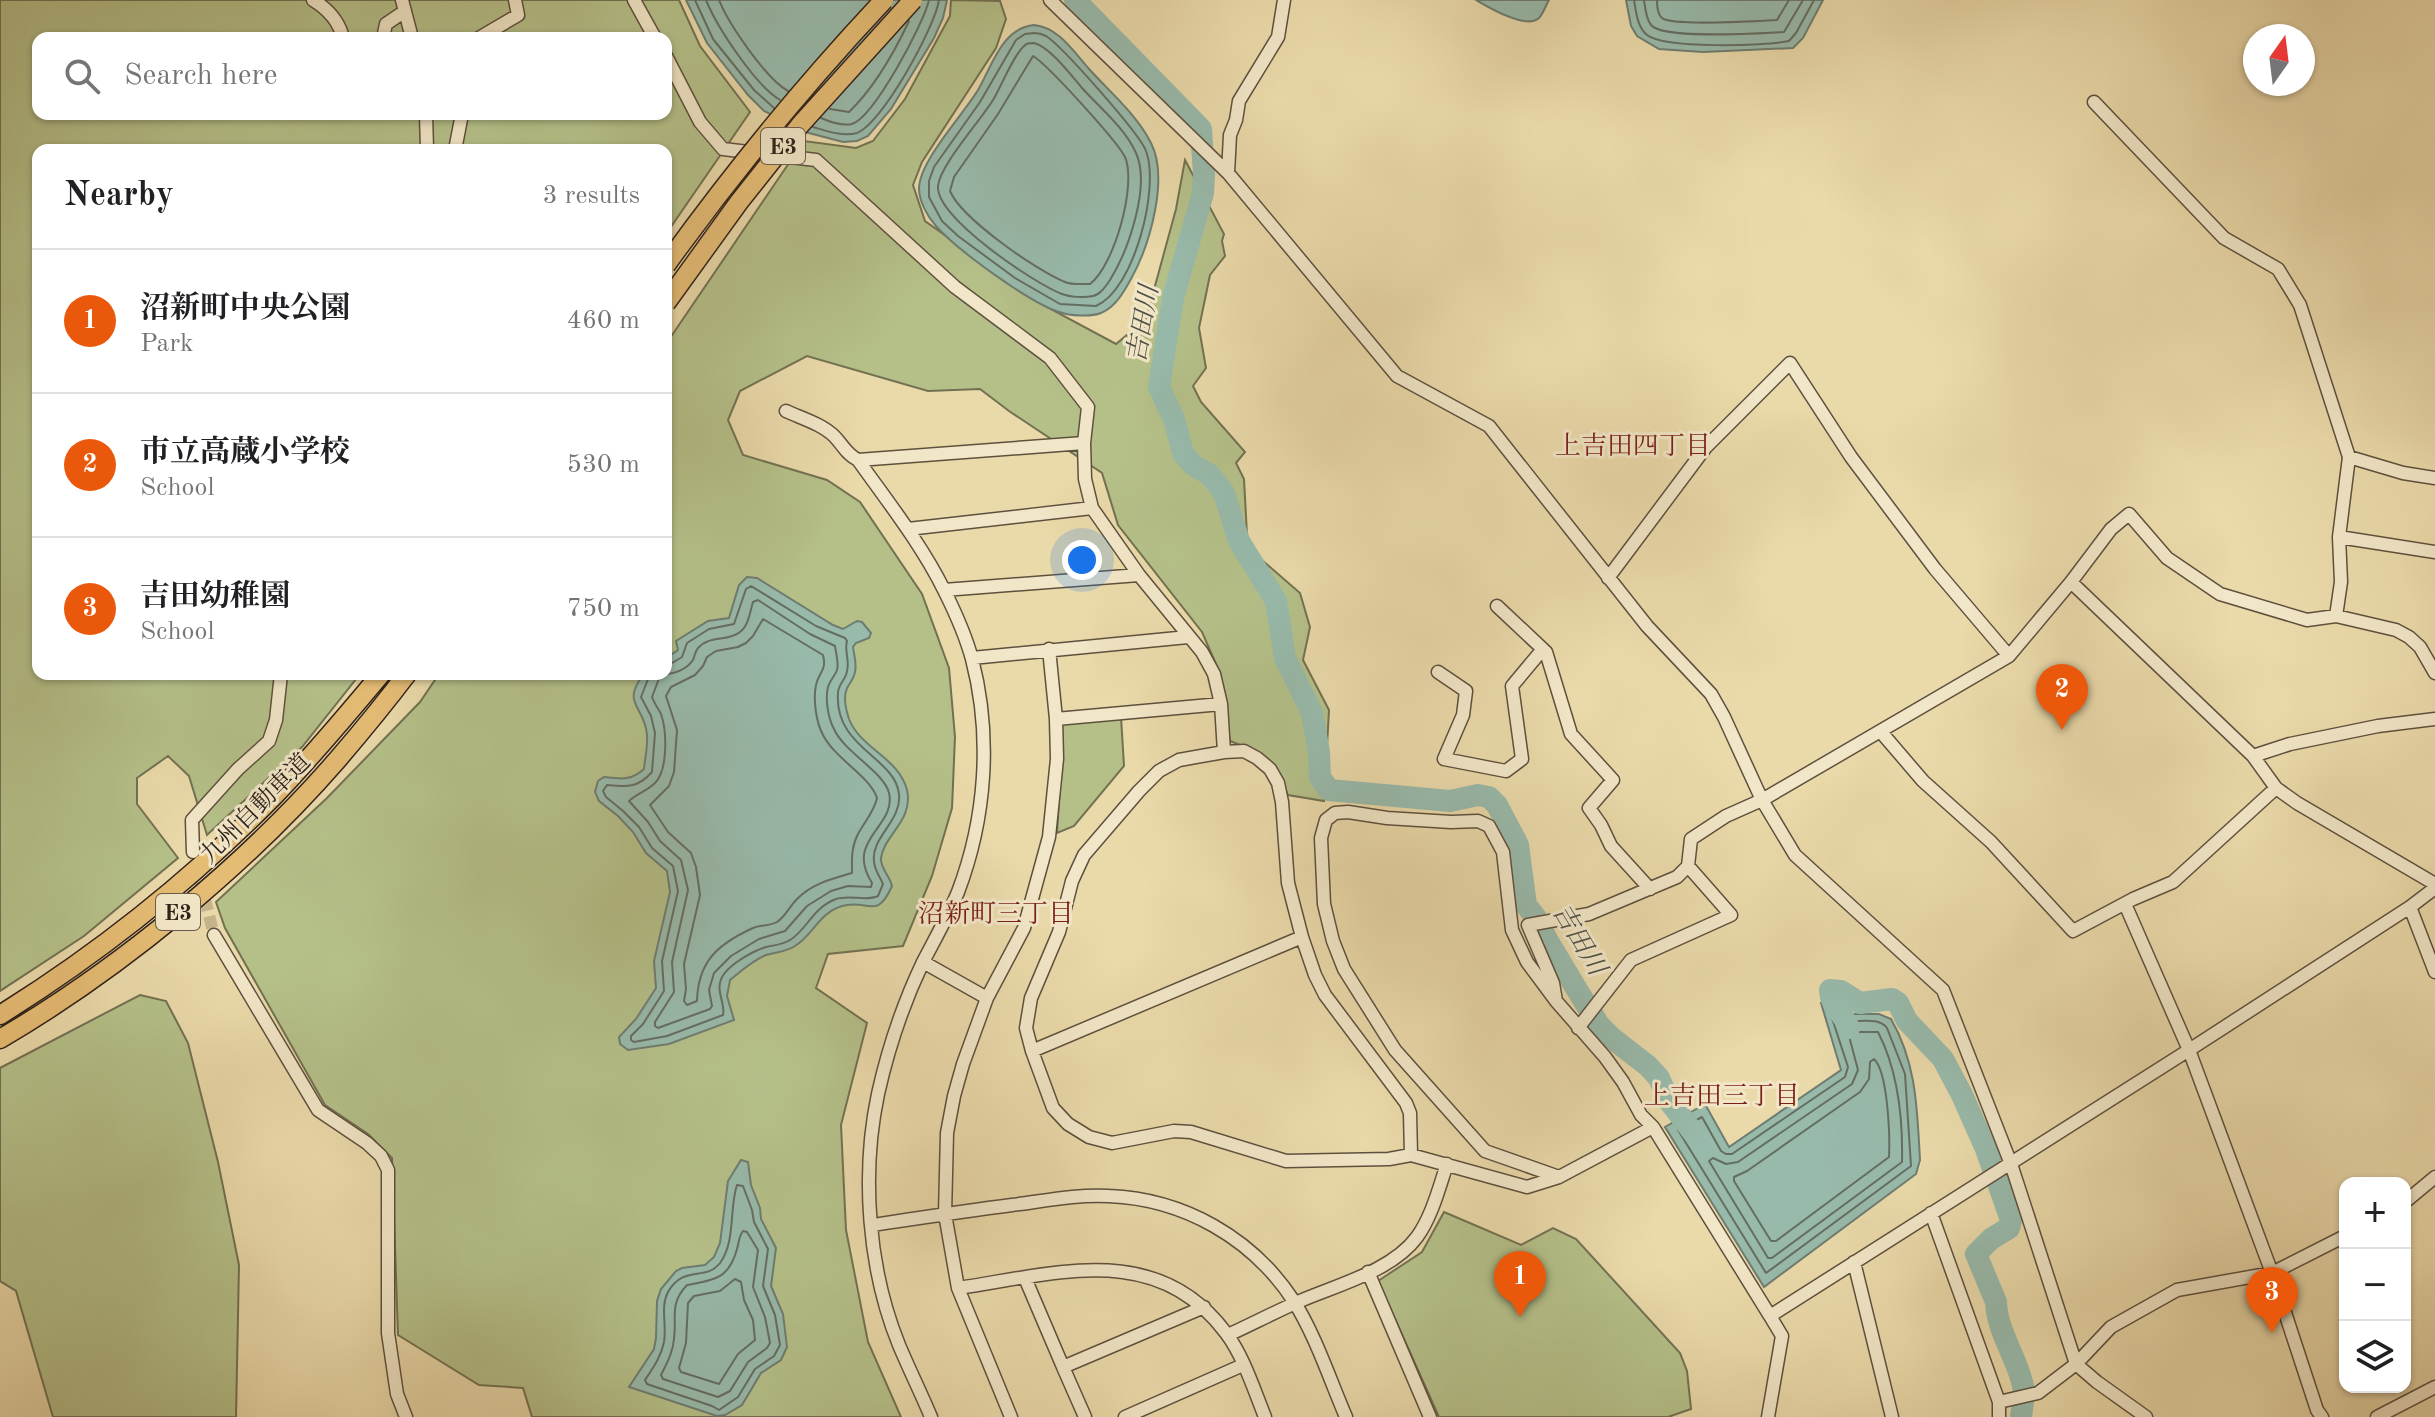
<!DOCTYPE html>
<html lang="en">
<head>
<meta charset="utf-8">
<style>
  :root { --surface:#fff; --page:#f2f2f2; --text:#202124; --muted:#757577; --line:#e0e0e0; --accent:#ea580c }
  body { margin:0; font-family:"Old Standard TT","Noto Serif JP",serif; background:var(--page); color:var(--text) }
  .controls { position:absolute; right:24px; bottom:24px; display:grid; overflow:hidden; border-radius:16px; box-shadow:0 2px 6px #0004 }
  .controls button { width:72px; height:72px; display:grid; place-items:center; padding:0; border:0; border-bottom:2px solid var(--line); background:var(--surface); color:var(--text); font:40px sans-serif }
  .compass { position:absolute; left:2243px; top:24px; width:72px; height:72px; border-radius:50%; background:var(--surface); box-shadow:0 2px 6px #0004; rotate:14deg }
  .you { position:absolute; left:1082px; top:560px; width:28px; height:28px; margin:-20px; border:6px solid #fff; border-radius:50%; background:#1a73e8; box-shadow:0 0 0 12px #1a73e833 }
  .badge { display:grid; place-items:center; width:52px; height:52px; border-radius:50%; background:var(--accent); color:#fff; font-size:26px; font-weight:700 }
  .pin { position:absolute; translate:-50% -66px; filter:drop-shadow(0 2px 4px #0008) }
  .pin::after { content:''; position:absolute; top:42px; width:28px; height:24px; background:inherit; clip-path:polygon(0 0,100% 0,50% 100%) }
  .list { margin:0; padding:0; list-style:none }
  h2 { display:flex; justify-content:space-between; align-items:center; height:104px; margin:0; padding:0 32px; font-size:34px }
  h2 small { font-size:26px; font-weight:400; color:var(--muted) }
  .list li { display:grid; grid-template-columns:52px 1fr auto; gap:24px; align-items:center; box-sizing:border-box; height:144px; padding:0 32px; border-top:2px solid var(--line) }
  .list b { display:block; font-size:30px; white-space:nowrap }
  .list p { margin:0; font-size:26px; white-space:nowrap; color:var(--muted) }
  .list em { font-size:26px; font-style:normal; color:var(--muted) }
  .icon { flex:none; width:44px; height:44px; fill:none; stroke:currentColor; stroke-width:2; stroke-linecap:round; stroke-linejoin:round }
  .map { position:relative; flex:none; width:2435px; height:1417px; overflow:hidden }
  .search { position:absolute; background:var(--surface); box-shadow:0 2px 6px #0004; left:32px; top:32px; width:640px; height:88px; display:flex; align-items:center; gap:20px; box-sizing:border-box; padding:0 28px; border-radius:16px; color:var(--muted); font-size:30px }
  .panel { position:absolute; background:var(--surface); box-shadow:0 2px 6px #0004; left:32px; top:144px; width:640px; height:536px; border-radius:16px }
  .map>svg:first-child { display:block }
  .green { fill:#b5c089; stroke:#727152; stroke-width:2; fill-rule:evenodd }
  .water { fill:#98baab; stroke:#6e7d71; stroke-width:2 }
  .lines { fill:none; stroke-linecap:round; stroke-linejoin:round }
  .shore { stroke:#646e62; stroke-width:2 }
  .river { stroke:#98baab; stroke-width:22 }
  .minor-tunnel { stroke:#c5b48c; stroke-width:12; stroke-dasharray:12 6; stroke-linecap:butt }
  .minor-casing { stroke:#5e503e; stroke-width:15 }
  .highway-casing { stroke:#30221a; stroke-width:21 }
  .minor { stroke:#f1e6c7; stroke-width:12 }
  .highway { stroke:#e5bc74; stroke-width:18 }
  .highway-bridge-casing { stroke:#30221a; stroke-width:21; stroke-linecap:butt }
  .highway-bridge { stroke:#e5bc74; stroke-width:18 }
  .labels { text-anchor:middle; stroke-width:6; stroke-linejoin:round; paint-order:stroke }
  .shield { fill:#f1e6c7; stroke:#6a5d4e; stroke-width:2 }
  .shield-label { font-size:22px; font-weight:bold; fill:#30221a }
  .street-label { font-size:24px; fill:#30221a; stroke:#f1e6c7 }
  .water-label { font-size:26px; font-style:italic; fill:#4f5046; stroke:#f1e6c7 }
  .neighbourhood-label { font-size:26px; fill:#7a1f14; stroke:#f1e6c7 }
</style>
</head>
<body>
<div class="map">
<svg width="2435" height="1417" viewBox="0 0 2435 1417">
  <rect width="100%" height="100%" fill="#ead9a9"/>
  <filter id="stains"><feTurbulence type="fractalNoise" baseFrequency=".0025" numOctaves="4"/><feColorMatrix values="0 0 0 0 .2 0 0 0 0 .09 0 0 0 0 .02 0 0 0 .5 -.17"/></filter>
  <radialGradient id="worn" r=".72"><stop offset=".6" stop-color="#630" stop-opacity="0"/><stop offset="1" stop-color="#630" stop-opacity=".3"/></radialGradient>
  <!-- green -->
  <path class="green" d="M0,0h679l21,46 50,66 -84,122v-84h-628v524h322l-58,73 -95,88 -18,-59 -21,-20 -31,22v26l41,54 -94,78 -84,55zM38,38h628v76h-628z
    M951,0l49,1 6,18 -10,29 -74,114 -9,23 12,36 120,85 71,38 30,-25 30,-110 9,-49 39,74 -2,7 3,15 -15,19 -11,53 7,40 -13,18 8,16 44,50 -9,11 8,16 3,56 8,19 45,39 10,34 -7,33 26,50 -5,91 -36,-6 -8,-17 -25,-27 -25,-10 -10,-68 -18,-41 -84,-107 -16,-52 -93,-62 -29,-22 -52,2 -121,-35 -67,35 -12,29 15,35 84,25 33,22 62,92 27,74 6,69 -3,71 -20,68 -29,70 -75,8 -12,34 51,35 -26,102 5,105 22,112 33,75h-369l-9,-29 -44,-3 -81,-50 -6,-177 -24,-24 -43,-29 -100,-177 -9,-26 111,-104 93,-96 19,-28h227v-330l138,-203 52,7 17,-7 32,-42 45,-83z
    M1121,717l3,49 -50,60 -17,7 4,-63 -1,-47z
    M140,995l26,6 22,42 30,119 21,103 -3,152h-183l-37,-126 -16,-10v-213z
    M1444,1212l77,33 32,-17 23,11 104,114 7,18 4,38 -23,8h-229l-61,-136 44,-29z"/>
  <!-- water -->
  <path class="water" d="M686,0h261l-4,18 -9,20 -43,71 -23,27 -11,5 -14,1 -34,-9 -45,-22 -16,-16 -41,-52z
    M1476,0h73c-3,5 -6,14 -10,18 -13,12 -51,-11 -63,-18z
    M1626,0h197l-20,38 -10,10 -90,4 -44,-3 -22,-13 -6,-10z
    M1034,25c24,2 40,27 55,44 21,23 48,46 62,74 18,35 -1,101 -19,134 -7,13 -16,30 -31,36 -10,4 -31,3 -42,-1 -29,-9 -102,-62 -123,-86 -9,-10 -17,-25 -17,-38 1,-28 44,-73 59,-98 14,-24 24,-62 56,-65z
    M747,577l10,1 76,47 10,4 14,-8 5,1 9,11 -2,5 -13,5 -3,4c1,8 4,17 2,25 -1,6 -5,11 -8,16 -4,9 -1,22 2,31 11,29 50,39 58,71 7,30 -23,45 -26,68 -1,10 9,18 11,28 -16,36 -24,12 -50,20 -23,7 -29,29 -47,40 -9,6 -19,6 -29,9 -13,5 -25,16 -36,25l-3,16 7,24 -65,24 -41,6 -8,-6 -1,-7 17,-18 20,-31 -2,-27 16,-69 -3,-21 -21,-18 -13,-21 -15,-16 -19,-15 -4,-9 3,-11 6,-4c17,2 27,4 40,-8 1,-11 4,-23 3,-34 -2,-29 -27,-31 -3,-61h22v-16l12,-8 -2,-9 32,-20 21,-3 10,-33z
    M1849,1001l2,13h28l12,5c26,45 26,91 29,141l-4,14 -152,113 -99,-160 40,-23 24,43 112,-77 -20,-67z
    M741,1160l7,2 3,23 9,23 1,11 15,29 -5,38 12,28 4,33 -6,13 -20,13 -19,32 -17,10 -8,1 -88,-29 25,-38 2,-11 1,-37 4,-12 15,-18 6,-3 23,-3 9,-8 6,-14 8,-62z"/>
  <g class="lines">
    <!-- shore -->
    <path class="shore" d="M695,0l18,39 41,51 20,18
      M706,0c11,27 49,85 74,100
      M719,0c9,23 47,79 69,91
      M1634,0c2,11 3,27 13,35 18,14 118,11 142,6l7,-8 18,-33
      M1644,0c1,7 2,19 7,25 12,15 111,8 133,7l19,-32
      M1657,0c0,5 1,15 5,18 9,8 98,3 115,2l12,-20
      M1034,33c4,0 8,1 12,3 16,10 94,98 100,115 14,37 -12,139 -50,155l-36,-2 -45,-26 -57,-42 -16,-15 -13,-24v-16l5,-14 46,-65 36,-62 9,-6z
      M1034,43c16,4 37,32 48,45 18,20 43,40 54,65 15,33 -8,98 -26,127 -5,7 -10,15 -17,16 -9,2 -23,1 -31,-2 -27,-10 -127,-77 -124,-108 2,-21 43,-66 55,-86 9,-15 19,-42 30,-53 4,-4 5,-4 11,-4z
      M1033,56c15,9 84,85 92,101 12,28 -11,109 -35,127 -9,0 -18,1 -25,-2 -28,-11 -104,-64 -115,-91l4,-14 44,-63z
      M830,109l19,3c26,-25 45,-59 60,-91
      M821,118c9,4 21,8 31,6 22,-7 72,-101 77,-124
      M813,127c14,4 30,10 44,6 25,-9 78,-106 82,-133
      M763,619l60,36c4,16 -4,16 -7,30 -3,15 0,37 7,50 12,24 47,41 54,63 -3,14 -12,23 -19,36 -7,13 -6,25 -6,39 -20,6 -39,10 -55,26 -7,7 -12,18 -20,23 -7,4 -16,3 -24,6 -35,16 -55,33 -56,73l-10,4 -3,-4 2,-12 -2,-25 16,-69 -4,-28 -5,-14 -23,-21 -18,-27 19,-19 5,-14 3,-42 -11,-34 5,-9 24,-12 8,-9 4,-9 9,-6 22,-4 8,-4 7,-7z
      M650,674l-9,23 10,19 4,17 -3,39c-14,16 -25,15 -45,13l-4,6 3,6 17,14 16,16 13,21 21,18 5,25 -16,70 2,30 -21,33 -12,12v4l3,2 33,-6 56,-21c3,-13 -10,-26 1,-41 8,-11 29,-23 42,-27 8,-2 16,-2 24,-7 17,-10 22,-32 46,-41 14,-5 29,3 42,-3l5,-12c-3,-8 -9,-14 -9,-23 -3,-24 28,-40 25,-67 -4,-37 -65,-46 -61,-101 0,-9 8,-13 9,-22 3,-10 -3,-20 0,-30l-2,-3 -29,-12 -65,-40 -5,3 -12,35 -25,5 -22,14 -5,14 -10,6 -6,1
      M664,674l-4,2 -8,21c2,6 6,11 9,17 6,17 7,56 -6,69 -8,8 -19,11 -26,18l19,21 12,19 21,19 7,30 -16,72 2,30 -19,30v4l3,2 52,-19 2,-3 -3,-16 5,-17 17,-17 28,-17 26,-8 22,-25 24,-15 17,-5 23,1 1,-4c-28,-44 25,-56 17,-90 -5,-21 -45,-41 -55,-64 -6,-11 -9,-30 -6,-42 2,-7 7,-11 9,-17 2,-6 -1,-17 -2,-24l-25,-12 -52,-34 -5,2c-3,9 -4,23 -13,30 -12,10 -31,3 -42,16 -2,2 -4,9 -5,12 -6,9 -18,14 -29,14
      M1839,1010l10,11c12,1 30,-4 38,7l18,46 6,92 -145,107 -88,-143 24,-13 19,34 5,3h6l113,-77 3,-10 -17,-52 2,-4z
      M1853,1032h25c20,39 25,86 24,130l-130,96h-4l-59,-97 4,-3 13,6 12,-2 114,-78 6,-14 -9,-34z
      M1874,1059c14,13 16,77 15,98l-113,84h-5l-37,-60v-4l13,-6 113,-79 9,-13 1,-17z
      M737,1185l6,1 9,24 2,12 14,27 -5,37 12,29 5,30 -6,11 -19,13 -17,28 -19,13 -7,-4 -65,-22 -2,-4c8,-12 16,-23 19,-38 3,-17 -4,-35 4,-50 16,-28 37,-10 52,-29 16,-22 9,-55 17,-78z
      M743,1231l4,1 11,18 -5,37 12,30 5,26 -3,5 -19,14 -18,29 -12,6 -55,-18 -2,-4c6,-12 12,-23 13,-36 3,-23 -5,-35 13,-54 27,-5 42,-6 50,-36 2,-7 2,-13 6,-18z
      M735,1279l6,3 3,18 9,20 2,20 -17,14 -19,30 -38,-12 -2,-4 7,-25 2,-40 6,-7 26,-5z"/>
    <!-- river -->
    <path class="river" d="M1075,0l126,129 3,45 -1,19 -30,105 -14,89 15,32 9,34 10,12 17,10 14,18 15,48 37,60 9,57 27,55 7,39 1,25 9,13 121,11 28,-6 11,2 8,8 21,40 8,60 13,17 7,16 33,55 20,32 13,13 36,28 11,12 10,23 30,39
      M1849,1028c-5,-14 -19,-23 -19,-38l11,1 19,12 32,-4 6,4 9,18 36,38 19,36 24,54 25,71 -2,8 -18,11 -15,15 20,48c1,30 21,55 27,84 2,9 -1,21 -2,31"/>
    <!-- minor-tunnel -->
    <path class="minor-tunnel" d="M196,864l18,71"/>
    <defs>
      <path id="minor" d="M313,0c15,9 26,21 30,38
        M402,0l10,38
        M634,0l21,38
        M1050,0l178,173 169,203 92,50 158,200 64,68 13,23 38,83 33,55 148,135 68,174 65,200 21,18 49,35
        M383,38l3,-14 19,-13
        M479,38l39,-23 -3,-15
        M666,56l34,66 23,27 93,11 139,127 95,71 38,49 -4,36 1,36 7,29 47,67 63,77 12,22 7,30 3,48
        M2094,102l130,136 54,31 22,36 49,152 -10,80 2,45 -5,34
        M426,114l1,36
        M455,150l7,-36
        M1228,173l2,-38 6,-15 3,-19 39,-64 6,-37
        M786,411c15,7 36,13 48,25 10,10 11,17 24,24 30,42 64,85 87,132 10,20 21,45 27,67 20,77 14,159 -14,233 -10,24 -23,47 -35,70 -20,42 -35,87 -45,132 -17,80 -10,175 21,251 10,24 22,48 32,72
        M2349,457l54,16 32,5
        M858,460l226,-17
        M908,529l184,-21
        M2339,537l96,15
        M1608,578l98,-131 84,-84 61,94 84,112 74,87
        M2071,582l182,174 23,32 21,15 138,81
        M944,590l195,-15
        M1497,606l49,46 25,82 42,46 -24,28 12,17 10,21 39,43
        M972,658l216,-21
        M1438,672l28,19 -3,24 -19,44 62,12 16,-12 -10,-73 31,-37
        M1056,719l165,-15
        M1881,732l42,49 68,61 82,89 60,-32 40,-17 103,-94
        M2253,756l37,-12 88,-18 57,-7
        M193,852l-1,-32 46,-51 31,-28 7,-21 5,-46
        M2125,904l64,146 83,223 45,137 5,7
        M2410,907l25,65
        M214,935l104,175 49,33 14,13 7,14v163l9,61 9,23
        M923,962l64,36
        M1556,1001l-3,-18 -25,-58 61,-11 88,-37 11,-11 3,-27 35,-23 36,-16 247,-144 62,-74 40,-53 18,-15 38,44 53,36 87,26 29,-4 60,14 13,7 11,10 15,26
        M1578,1028l53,-68 100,-45 -43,-49
        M1032,1051l270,-114
        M1411,1155l-1,-42 -4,-10 -81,-108 -10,-20 -13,-38 -14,-54 -6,-81 -4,-19 -8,-14 -13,-11 -13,-7 -20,1 -45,8 -20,11 -20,20 -55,64 -12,26 -13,51 -28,66 -5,30 6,23 21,57 15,16 21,13 23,6 62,-12 17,1 95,29 103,-2 22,-4 116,32 32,-10 94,-50 117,189 419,-266 221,-143 25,-19
        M1559,1177l-74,-26 -90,-101 -51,-81 -11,-28 -9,-37 -3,-66 5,-18 9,-7 13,-1 39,6 64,4 27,-1 11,5 14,26 9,78 15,32 29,39 49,56 18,25 18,33 12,12
        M2405,1202l30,-25
        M1931,1213l68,189v15
        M872,1225c47,-7 93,-14 140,-20 32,-4 65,-11 97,-9 75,3 143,42 184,104 22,34 37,80 53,117
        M1854,1262l38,155
        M1368,1272l62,145
        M1025,1278l38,89
        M958,1288c97,-14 199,-48 268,45 18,24 28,57 39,84
        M1228,1335c24,-11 47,-23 72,-34 37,-16 92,-30 117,-64 15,-21 22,-49 30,-73
        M1999,1402l39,-9 38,-29 35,-37 66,-37 95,-17 73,-37
        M1011,1417l-53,-129 -13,-74 2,-81 7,-37 9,-32 24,-66 37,-70 25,-91 8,-78 -1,-40 -7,-70
        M1085,1417l-22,-50 141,-60
        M1125,1417l118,-52
        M1768,1417l14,-81 -12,-20
        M2377,1417l58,-30"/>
      <path id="highway" d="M0,1015c98,-61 191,-135 272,-217 38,-39 74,-82 109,-124
        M0,1039c121,-71 246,-174 338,-280 24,-28 47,-56 69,-85"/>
    </defs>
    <!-- minor casing -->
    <use href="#minor" class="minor-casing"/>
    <!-- highway casing -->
    <use href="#highway" class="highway-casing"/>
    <!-- minor -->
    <use href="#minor" class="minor"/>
    <!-- highway -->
    <use href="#highway" class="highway"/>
    <defs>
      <path id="highway-bridge" d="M666,265c67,-93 139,-181 218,-265
        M666,303l73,-101 62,-78 112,-124"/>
    </defs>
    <!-- highway-bridge casing -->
    <use href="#highway-bridge" class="highway-bridge-casing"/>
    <!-- highway-bridge -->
    <use href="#highway-bridge" class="highway-bridge"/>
  </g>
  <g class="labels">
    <!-- shield labels -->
    <g class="shield">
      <rect x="761" y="128" width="44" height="36" rx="6"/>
      <rect x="156" y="894" width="44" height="36" rx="6"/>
    </g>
    <g class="shield-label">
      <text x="783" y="154">E3</text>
      <text x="178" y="920">E3</text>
    </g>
    <!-- street labels -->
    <g class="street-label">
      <text transform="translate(255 808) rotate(-45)" y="8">九州自動車道</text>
    </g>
    <!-- water labels -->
    <g class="water-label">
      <text transform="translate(1142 324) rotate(-80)" y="9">吉田川</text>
      <text transform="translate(1580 939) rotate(59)" y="9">吉田川</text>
    </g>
    <!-- neighbourhood labels -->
    <g class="neighbourhood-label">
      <text x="1633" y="454">上吉田四丁目</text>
      <text x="996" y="922">沼新町三丁目</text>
      <text x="1722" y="1104">上吉田三丁目</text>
    </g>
  </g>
  <rect width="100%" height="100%" filter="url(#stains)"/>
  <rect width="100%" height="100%" fill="url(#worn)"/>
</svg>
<div class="controls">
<button>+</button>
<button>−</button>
<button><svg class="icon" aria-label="layers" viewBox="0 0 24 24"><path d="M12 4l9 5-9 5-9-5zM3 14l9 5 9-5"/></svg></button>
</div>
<svg class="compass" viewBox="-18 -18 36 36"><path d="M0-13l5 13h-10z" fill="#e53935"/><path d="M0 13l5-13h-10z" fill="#757577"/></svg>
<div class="you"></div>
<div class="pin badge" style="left:1520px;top:1317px">1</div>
<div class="pin badge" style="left:2062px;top:730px">2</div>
<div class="pin badge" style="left:2272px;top:1333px">3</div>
<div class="search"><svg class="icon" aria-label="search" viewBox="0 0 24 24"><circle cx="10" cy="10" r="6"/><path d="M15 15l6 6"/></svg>Search here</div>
<section class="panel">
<h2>Nearby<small>3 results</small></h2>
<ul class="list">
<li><span class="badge">1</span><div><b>沼新町中央公園</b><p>Park</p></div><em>460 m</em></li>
<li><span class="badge">2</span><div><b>市立高蔵小学校</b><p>School</p></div><em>530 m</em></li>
<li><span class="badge">3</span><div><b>吉田幼稚園</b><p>School</p></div><em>750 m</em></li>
</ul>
</section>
</div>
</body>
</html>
